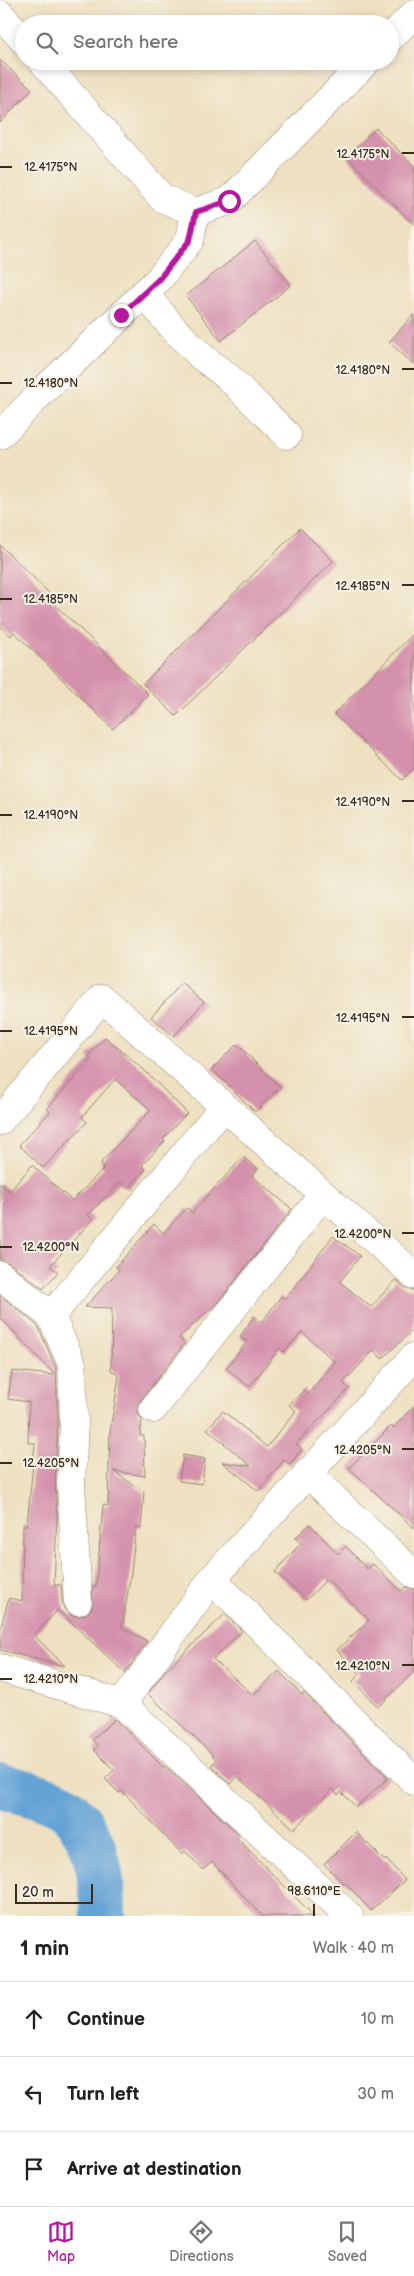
<!DOCTYPE html>
<html lang="en">
<head>
<meta charset="utf-8">
<style>
  :root { --surface:#fff; --page:#f6f6f6; --text:#222; --muted:#767676; --line:#e0e0e0; --accent:#b5179e }
  body { margin:0; font-family:"Balsamiq Sans",sans-serif; background:var(--page); color:var(--text) }
  .scale { position:absolute; left:15px; bottom:12px; width:78px; box-sizing:border-box; padding-left:5px; border:2px solid #3b2a1e; border-top:0; font-size:14px; line-height:18px; white-space:nowrap; color:#3b2a1e; -webkit-text-stroke:4px #f7f3e8; paint-order:stroke }
  .stop { position:absolute; width:15px; height:15px; margin:-11px; border:4px solid #b5179e; border-radius:50%; background:#fff }
  .stop.end { background:#b5179e; border-color:#fff; box-shadow:0 1px 5px #0008 }
  .list { margin:0; padding:0; list-style:none }
  h2 { display:flex; justify-content:space-between; align-items:center; height:65px; margin:0; padding:0 20px; font-size:21px }
  h2 small { font-size:16px; font-weight:400; color:var(--muted) }
  .list li { display:grid; grid-template-columns:32px 1fr auto; gap:15px; align-items:center; box-sizing:border-box; height:75px; padding:0 20px; border-top:1px solid var(--line) }
  .list b { display:block; font-size:19px; white-space:nowrap }
  .list em { font-size:16px; font-style:normal; color:var(--muted) }
  .icon { flex:none; width:28px; height:28px; fill:none; stroke:currentColor; stroke-width:2; stroke-linecap:round; stroke-linejoin:round }
  .map { position:relative; flex:none; width:414px; height:1916px; overflow:hidden }
  .search { position:absolute; background:var(--surface); box-shadow:0 2px 8px #0003; left:15px; right:15px; top:15px; height:55px; display:flex; align-items:center; gap:12px; box-sizing:border-box; padding:0 18px; border-radius:28px; color:var(--muted); font-size:19px }
  .sheet { height:290px; background:var(--surface) }
  nav { display:flex; justify-content:space-around; align-items:center; box-sizing:border-box; height:70px; border-top:1px solid var(--line); background:var(--surface); font-size:14px; color:var(--muted) }
  nav a { display:grid; justify-items:center; gap:2px }
  nav .on { color:var(--accent) }
  .map>svg:first-child { display:block }
  .lines { fill:none; stroke-linecap:round; stroke-linejoin:round }
  .river { stroke:#63a3d6; stroke-width:46 }
  .building { fill:#d491ac }
  .minor-casing { stroke:#94856f; stroke-width:29 }
  .minor { stroke:#fff; stroke-width:28 }
  .route { stroke:#b5179e; stroke-width:6 }
  .ticks { fill:none; stroke:#3b2a1e; stroke-width:2 }
  .ticks-label { font-size:12px; text-anchor:middle; fill:#3b2a1e; stroke:#f7f3e8; stroke-width:4; stroke-linejoin:round; paint-order:stroke }
</style>
</head>
<body>
<div class="map">
<svg width="414" height="1916" viewBox="0 0 414 1916">
  <rect width="100%" height="100%" fill="#f7f3e8"/>
  <filter id="ink" filterUnits="userSpaceOnUse"><feTurbulence type="fractalNoise" baseFrequency=".02" numOctaves="2"/><feDisplacementMap in="SourceGraphic" scale="10" xChannelSelector="R" yChannelSelector="G"/><feConvolveMatrix kernelMatrix="1 2 1 2 8 2 1 2 1" color-interpolation-filters="sRGB"/></filter>
  <filter id="wash" filterUnits="userSpaceOnUse"><feTurbulence type="fractalNoise" baseFrequency=".0096" numOctaves="4" result="noise"/><feDisplacementMap in="SourceGraphic" scale="20" xChannelSelector="R" yChannelSelector="G"/><feGaussianBlur stdDeviation="1.12" result="paint"/><feColorMatrix in="noise" values="0 0 0 0 0 0 0 0 0 0 0 0 0 0 0 0 0 1.4 0 .05"/><feComposite in="paint" operator="in"/></filter>
  <g filter="url(#wash)">
    <rect width="100%" height="100%" fill="#eee0c0"/>
    <g class="lines">
      <!-- river -->
      <path class="river" d="M0,1786c18,5 55,13 68,24 30,26 35,70 35,106"/>
    </g>
    <g id="blocks">
      <!-- building -->
      <path class="building" d="M0,60l32,29 -32,34z
        M376,128l38,38v59l-67,-68z
        M255,241l36,44 -70,56 -35,-45z
        M414,314v51l-25,-23z
        M300,528l33,33 -157,155 -33,-32z
        M0,545l51,50 -3,3 100,96 -35,35 -99,-97 -3,4 -11,-10z
        M414,633v135l-12,12 -68,-66z
        M182,983l22,19 -30,34 -23,-19z
        M105,1037l39,33 43,43 -24,26 2,2 -23,24 4,4 -18,20 -8,-7 -32,33 5,4 -43,47 8,6 -15,17 -33,-26 -10,-3v-77l10,8 22,-26 40,36 32,-33 -3,-3 1,-4 49,-51 -36,-31 -33,38 5,5 -44,46 -24,-23 31,-33 -3,-3 44,-50 -3,-3z
        M237,1044l43,43 -25,25 -43,-43z
        M243,1157l15,12 -6,7 40,33 -74,93 -39,36 6,5 -44,57 -3,7v7l4,6 -2,16h4l1,40 -32,-5 31,21 -3,36 -5,-1 -5,45 -9,56 25,13 -22,32 -67,-63 -24,25 31,31 -65,-16v-20l9,-32 13,3 1,-76h4l8,-82h-7l1,-41 -21,-3 4,-28 43,4 -55,-58v-22l38,31 18,42 2,54 -3,61 2,35 -3,67h7l1,17 3,8 6,5 8,1 8,-2 5,-6 1,-22 3,1 7,-82 5,1 2,-74 9,-56 -8,-6 1,-62 -27,-1 34,-37 -3,-3 38,-43 9,9 24,-25 5,5z
        M333,1236l27,20 -20,26 31,25 25,-27 8,7 10,3v39l-32,30 -8,-9 -31,33 6,6 -53,55 6,5 -12,16 -6,-5 -26,31 -36,-29 29,4 -44,-37 16,-18 44,36 29,-36 -7,-6 15,-15 4,4 27,-32 -33,-30 -18,20 -4,-4 -31,39 -23,-19 21,-26 -7,-5 14,-21 8,6 19,-26 4,3z
        M414,1406v122l-65,-60 42,-42 2,2z
        M183,1455l22,4 -3,25 -23,-3z
        M310,1524l28,30 8,-8 21,23 6,-5 28,27 5,-4 8,2v83l-36,35 -25,-26 7,-7 -23,-24 32,-30 -42,-41 -21,21 -31,-28 26,-29 -6,-5z
        M225,1614l17,17 -29,28 40,36 26,-24 23,24 2,-2 84,85 -32,29 -15,-15 -3,3 -5,-6 -39,40 -57,-53 -7,8 -19,-19 5,-5 -7,-9 -61,-57 17,-23z
        M115,1719l48,48 2,-1 75,69 -3,3 77,78h-52l-50,-54 -9,8 -18,-19 -3,3 -60,-63 -3,2 -14,-14 9,-9 -20,-20 4,-4 -6,-6z
        M356,1832l29,29 1,-2 19,21 -34,31 -26,-29 -2,1 -19,-19z"/>
    </g>
  </g>
  <g filter="url(#ink)">
    <use href="#blocks" fill-opacity="0" stroke="#94856f" stroke-width="1"/>
    <g class="lines">
      <defs>
        <path id="minor" d="M0,14l24,27
          M390,38l24,-24
          M42,61l120,137 33,14 34,-11 138,-140
          M144,293l28,34 30,30 26,20 59,58
          M0,435l38,-39 121,-117 31,-39 5,-28
          M0,1121l102,-123 312,277
          M0,1275l51,41 21,48 2,58 -3,62 7,117
          M51,1316l173,-210
          M153,1409l170,-214
          M307,1473l107,101
          M212,1579l202,202
          M0,1668l122,36 227,212
          M122,1704l90,-125 202,-222"/>
      </defs>
      <!-- minor casing -->
      <use href="#minor" class="minor-casing"/>
      <!-- minor -->
      <use href="#minor" class="minor"/>
    </g>
  </g>
  <g class="lines" filter="url(#ink)">
    <!-- route -->
    <path class="route" d="M121,315l38,-36 31,-39 6,-28 33,-11"/>
  </g>
  <!-- ticks -->
  <path class="ticks" d="M402,153h12M0,167h12M402,369h12M0,383h12M402,585h12M0,599h12M402,801h12M0,815h12M402,1017h12M0,1031h12M402,1233h12M0,1247h12M402,1449h12M0,1463h12M402,1665h12M0,1679h12M314,1904v12"/>
  <g class="ticks-label">
    <text x="363" y="158">12.4175°N</text>
    <text x="51" y="171">12.4175°N</text>
    <text x="363" y="374">12.4180°N</text>
    <text x="51" y="387">12.4180°N</text>
    <text x="363" y="590">12.4185°N</text>
    <text x="51" y="603">12.4185°N</text>
    <text x="363" y="806">12.4190°N</text>
    <text x="51" y="819">12.4190°N</text>
    <text x="363" y="1022">12.4195°N</text>
    <text x="51" y="1035">12.4195°N</text>
    <text x="363" y="1238">12.4200°N</text>
    <text x="51" y="1251">12.4200°N</text>
    <text x="363" y="1454">12.4205°N</text>
    <text x="51" y="1467">12.4205°N</text>
    <text x="363" y="1670">12.4210°N</text>
    <text x="51" y="1683">12.4210°N</text>
    <text x="314" y="1895">98.6110°E</text>
  </g>
</svg>
<div class="scale">20 m</div>
<div class="stop" style="left:229px;top:201px"></div>
<div class="stop end" style="left:121px;top:315px"></div>
<div class="search"><svg class="icon" aria-label="search" viewBox="0 0 24 24"><circle cx="10" cy="10" r="6"/><path d="M15 15l6 6"/></svg>Search here</div>
</div>
<section class="sheet">
<h2>1 min<small>Walk · 40 m</small></h2>
<ul class="list">
<li><svg class="icon" aria-label="ahead" viewBox="0 0 24 24"><path d="M12 20V5M6 11l6-6 6 6"/></svg><div><b>Continue</b></div><em>10 m</em></li>
<li><svg class="icon" aria-label="left" viewBox="0 0 24 24"><path d="M17 20v-9H6M10 6l-5 5 5 5"/></svg><div><b>Turn left</b></div><em>30 m</em></li>
<li><svg class="icon" aria-label="arrive" viewBox="0 0 24 24"><path d="M6 21V4h12l-3 4 3 4H6"/></svg><div><b>Arrive at destination</b></div></li>
</ul>
</section>
<nav>
<a class="on"><svg class="icon" aria-label="map" viewBox="0 0 24 24"><path d="M3 6l6-2 6 2 6-2v14l-6 2-6-2-6 2zM9 4v14M15 6v14"/></svg>Map</a>
<a><svg class="icon" aria-label="directions" viewBox="0 0 24 24"><path d="M12 3l9 9-9 9-9-9zM9 14v-3h6M13 9l2 2-2 2"/></svg>Directions</a>
<a><svg class="icon" aria-label="saved" viewBox="0 0 24 24"><path d="M7 4h10v16l-5-4-5 4z"/></svg>Saved</a>
</nav>
</body>
</html>
